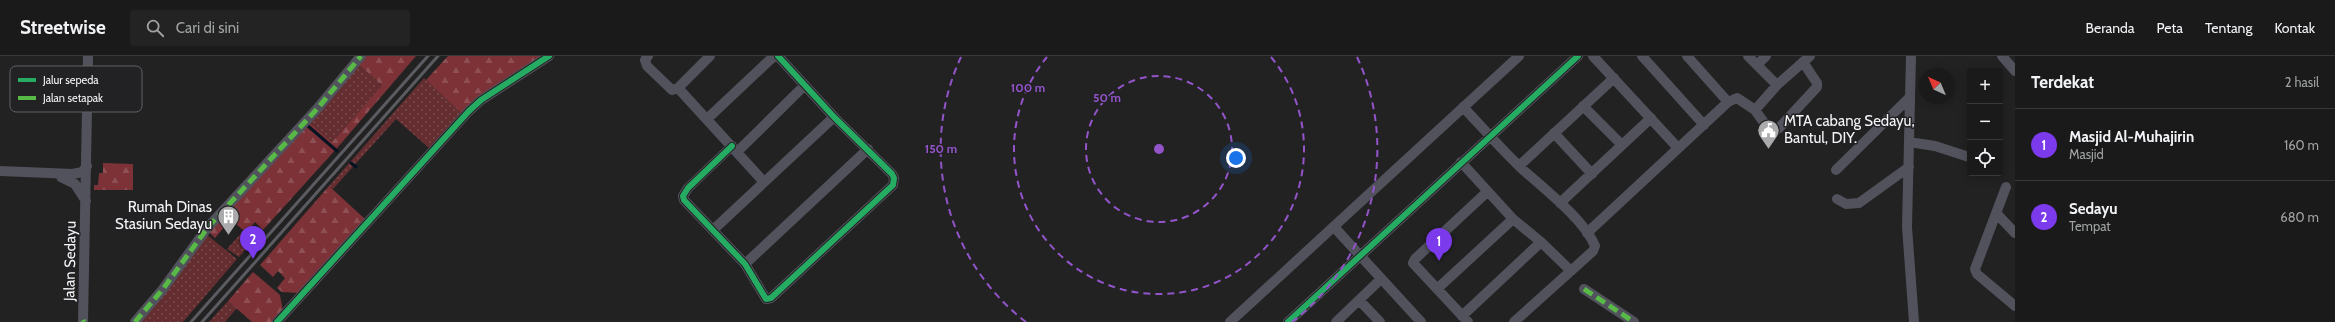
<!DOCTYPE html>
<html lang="id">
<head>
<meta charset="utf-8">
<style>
  :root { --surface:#1a1a1a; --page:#232323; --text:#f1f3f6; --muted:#9fa1a2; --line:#383839; --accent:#7c3aed }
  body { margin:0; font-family:Cabin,sans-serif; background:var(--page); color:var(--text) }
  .controls { position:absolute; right:12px; top:12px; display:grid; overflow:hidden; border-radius:4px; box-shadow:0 2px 10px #0003 }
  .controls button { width:36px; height:36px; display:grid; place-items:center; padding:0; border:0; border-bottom:1px solid var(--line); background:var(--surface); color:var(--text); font:20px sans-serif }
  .compass { position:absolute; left:1919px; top:12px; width:36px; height:36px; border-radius:50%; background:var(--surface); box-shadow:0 2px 10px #0003; rotate:316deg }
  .you { position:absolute; left:1236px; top:102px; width:14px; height:14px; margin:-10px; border:3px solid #fff; border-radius:50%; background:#1a73e8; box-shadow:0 0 0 6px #1a73e833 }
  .badge { display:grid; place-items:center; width:26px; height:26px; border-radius:50%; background:var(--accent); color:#fff; font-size:13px; font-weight:700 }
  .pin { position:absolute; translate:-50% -33px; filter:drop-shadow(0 1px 2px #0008) }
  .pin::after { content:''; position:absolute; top:21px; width:14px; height:12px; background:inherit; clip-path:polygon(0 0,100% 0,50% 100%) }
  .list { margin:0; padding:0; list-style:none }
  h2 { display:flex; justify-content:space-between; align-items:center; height:52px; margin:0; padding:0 16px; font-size:17px }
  h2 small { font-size:13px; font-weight:400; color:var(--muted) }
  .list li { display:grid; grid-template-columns:26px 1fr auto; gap:12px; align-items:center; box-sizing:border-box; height:72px; padding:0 16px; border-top:1px solid var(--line) }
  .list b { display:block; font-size:15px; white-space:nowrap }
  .list p { margin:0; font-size:13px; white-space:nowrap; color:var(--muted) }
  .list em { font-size:13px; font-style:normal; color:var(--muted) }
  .icon { flex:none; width:22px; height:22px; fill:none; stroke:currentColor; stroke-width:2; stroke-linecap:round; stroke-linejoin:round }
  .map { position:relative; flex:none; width:2015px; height:266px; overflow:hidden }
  header { display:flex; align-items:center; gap:24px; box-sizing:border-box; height:56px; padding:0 20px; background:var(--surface); border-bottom:1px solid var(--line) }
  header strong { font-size:19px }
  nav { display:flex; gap:22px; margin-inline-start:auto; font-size:14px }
  .search { width:280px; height:36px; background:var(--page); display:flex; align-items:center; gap:10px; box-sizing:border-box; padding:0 14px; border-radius:4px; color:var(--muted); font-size:15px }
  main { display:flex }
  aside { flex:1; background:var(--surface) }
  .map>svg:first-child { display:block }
  .grass { fill:url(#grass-dots) }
  .forest { fill:url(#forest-firs) }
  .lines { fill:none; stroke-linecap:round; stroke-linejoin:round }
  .stream { stroke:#031322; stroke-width:3 }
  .minor { stroke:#51525c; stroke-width:10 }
  .rail { stroke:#5b5c62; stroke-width:3 }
  .quiet { stroke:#58b947; stroke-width:5; stroke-dasharray:10 5; stroke-linecap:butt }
  .cycleway-casing { stroke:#222124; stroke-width:8 }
  .cycleway { stroke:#26ab63; stroke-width:6 }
  .ring { fill:none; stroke:#9354ca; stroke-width:2; stroke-dasharray:7 5 }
  .labels { text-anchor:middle; stroke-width:3; stroke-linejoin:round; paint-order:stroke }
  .poi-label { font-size:15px; fill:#f4f3f5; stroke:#222124; text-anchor:start }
  .street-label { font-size:15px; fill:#f4f3f5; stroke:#222124 }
  .key { fill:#222124; stroke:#616063; stroke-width:1 }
  .key-label { font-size:11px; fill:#f4f3f5 }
  .centre { fill:#9354ca; stroke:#222124; stroke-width:2 }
  .ring-label { font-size:12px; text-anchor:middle; font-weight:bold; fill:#9354ca; stroke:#222124; stroke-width:3; stroke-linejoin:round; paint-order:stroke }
</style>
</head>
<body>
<header>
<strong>Streetwise</strong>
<div class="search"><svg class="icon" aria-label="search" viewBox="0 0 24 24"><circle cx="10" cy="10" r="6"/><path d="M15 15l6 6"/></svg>Cari di sini</div>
<nav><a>Beranda</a><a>Peta</a><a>Tentang</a><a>Kontak</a></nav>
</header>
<main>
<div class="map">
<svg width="2015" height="266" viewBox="0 0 2015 266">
  <defs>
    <pattern id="grass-dots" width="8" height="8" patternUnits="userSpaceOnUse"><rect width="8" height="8" fill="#642d30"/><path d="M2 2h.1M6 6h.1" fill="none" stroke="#7b4c4f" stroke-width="1.8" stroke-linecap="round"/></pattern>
    <pattern id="forest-firs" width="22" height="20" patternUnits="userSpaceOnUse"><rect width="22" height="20" fill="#7c3237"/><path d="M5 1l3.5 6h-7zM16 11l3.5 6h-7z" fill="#8f5055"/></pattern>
  </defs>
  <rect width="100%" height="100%" fill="#222223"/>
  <!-- grass -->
  <path class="grass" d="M359,9l23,20 -50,57 -23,-20z
    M424,22l37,35 -32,35 -33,-29 -63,70 -4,-3z
    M243,175l3,2 -7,8 8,7 -8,9 -12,-8z
    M206,178l31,25 -54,63h-45z
    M228,245l9,7 -12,14h-16z"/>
  <!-- forest -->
  <path class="forest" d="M366,0h50l-78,91 -75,83 -8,-8 -9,11 -15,-14 -16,19 -7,-7 101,-109 23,20 50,-57 -23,-20z
    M448,0h95l-82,57 -35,-33z
    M103,107l30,1v26h-39v-5h4l1,-12h4z
    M329,130l36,33 -66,74 -17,-1 -5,-4 8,-10 -7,-7 -5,6 -13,-12z
    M253,216l27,23 3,16 -11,11h-20l-24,-21z"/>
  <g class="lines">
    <!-- stream -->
    <path class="stream" d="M308,70l29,25
      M351,107l5,4"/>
    <!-- minor -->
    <path class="minor" d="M648,0l-3,4 2,6 25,24 6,-2 32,-32
      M1593,0l85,92
      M1642,0l62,69
      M1687,0l41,46
      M1748,0l29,29
      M1911,0l-4,171 7,95
      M2002,0l13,15
      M1757,9l9,-9
      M678,32l86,94
      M1583,50l39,39
      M1463,51c19,20 37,41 57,60 22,20 64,52 75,79l-2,5 -79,71
      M1755,54l15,21h5l4,-3 38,-41v-4l-14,-21
      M707,63l67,-63
      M1554,77l38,41
      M1909,86l26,4 34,11
      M732,90l-44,42 -5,8 1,4 61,64 21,35 5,-1 122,-113 1,-7 -2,-4 -58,-57 -56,-61
      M737,96l68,-67
      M1461,106l52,57 28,23 30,29
      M1519,110l95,-88
      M1836,114l74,-73
      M0,115l73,3 9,-2 5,-6
      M61,121l14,7 11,17
      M2006,131l-31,82 2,5 38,32
      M1837,143l9,5 13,-1 50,-36
      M1560,147l91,-85
      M1996,157l19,20
      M1334,171l87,95
      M713,174l121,-113
      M1587,177l141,-131 9,-4 18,12 22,-25 33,-29
      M745,208l123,-115
      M1437,233l76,-70
      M1584,233l50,33
      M1359,244l21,22
      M1462,260l79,-74
      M83,266l5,-266
      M135,266l28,-33 45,-62 109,-118 44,-53
      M277,266l192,-211 12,-11 68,-44
      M1230,266l289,-266
      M1288,266l290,-266
      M1336,266l45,-43
      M1468,266l-55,-59 2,-4 72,-67"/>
    <!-- rail -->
    <path class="rail" d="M191,266l237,-266
      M202,266l236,-266"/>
    <!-- quiet -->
    <path class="quiet" d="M1584,233l50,33
      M83,264l1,2
      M135,266l28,-33 45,-62 109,-118 44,-53"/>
    <defs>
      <path id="cycleway" d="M732,90l-44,42 -5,8 1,4 61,64 21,35 5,-1 122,-113 1,-7 -2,-4 -58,-57 -56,-61
        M277,266l192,-211 12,-11 68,-44
        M1288,266l290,-266"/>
    </defs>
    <!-- cycleway casing -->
    <use href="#cycleway" class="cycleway-casing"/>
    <!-- cycleway -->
    <use href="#cycleway" class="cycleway"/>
  </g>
  <!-- distance rings -->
  <g class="ring">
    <circle cx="1159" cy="93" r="73"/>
    <path d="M1271 1A145 145 0 1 1 1047 1"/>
    <path d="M1026 266A218 218 0 0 1 961 1M1357 1A218 218 0 0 1 1292 266"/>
  </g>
  <!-- icons -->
  <defs>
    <symbol id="civic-pin" viewBox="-11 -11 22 30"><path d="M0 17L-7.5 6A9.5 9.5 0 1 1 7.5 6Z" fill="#aaaaac" stroke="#222124"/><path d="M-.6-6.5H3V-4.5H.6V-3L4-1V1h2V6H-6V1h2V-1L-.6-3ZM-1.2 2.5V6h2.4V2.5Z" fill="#fff"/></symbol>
    <symbol id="building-pin" viewBox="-11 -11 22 30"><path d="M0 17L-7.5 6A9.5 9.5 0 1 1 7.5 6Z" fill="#aaaaac" stroke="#222124"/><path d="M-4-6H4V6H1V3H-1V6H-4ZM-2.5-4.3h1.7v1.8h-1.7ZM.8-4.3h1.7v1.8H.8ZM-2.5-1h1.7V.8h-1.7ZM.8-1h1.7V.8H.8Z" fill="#fff"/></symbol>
  </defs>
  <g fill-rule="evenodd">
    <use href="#civic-pin" x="1756" y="62" width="25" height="34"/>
    <use href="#building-pin" x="216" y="148" width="25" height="34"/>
  </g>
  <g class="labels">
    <!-- poi labels -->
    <g class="poi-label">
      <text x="1784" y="70">MTA cabang Sedayu,<tspan x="1784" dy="17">Bantul, DIY.</tspan></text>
      <text x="212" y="156" text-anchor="end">Rumah Dinas<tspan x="212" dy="17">Stasiun Sedayu</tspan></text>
    </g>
    <!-- street labels -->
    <g class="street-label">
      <text transform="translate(70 205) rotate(-89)" y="5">Jalan Sedayu</text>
    </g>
  </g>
  <!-- legend -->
  <rect x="10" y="10" width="132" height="46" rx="6" class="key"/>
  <rect x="18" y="22" width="18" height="4" fill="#26ab63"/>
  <rect x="18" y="40" width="18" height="4" fill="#58b947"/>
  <g class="key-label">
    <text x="43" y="28">Jalur sepeda</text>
    <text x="43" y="46">Jalan setapak</text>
  </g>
  <circle cx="1159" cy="93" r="6" class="centre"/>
  <g class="ring-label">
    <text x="1028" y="36">100 m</text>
    <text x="1107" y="46">50 m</text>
    <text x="941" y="97">150 m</text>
  </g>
</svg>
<div class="controls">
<button>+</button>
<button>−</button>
<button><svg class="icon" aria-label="locate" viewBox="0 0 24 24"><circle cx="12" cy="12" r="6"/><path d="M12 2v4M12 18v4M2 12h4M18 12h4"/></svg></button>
</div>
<svg class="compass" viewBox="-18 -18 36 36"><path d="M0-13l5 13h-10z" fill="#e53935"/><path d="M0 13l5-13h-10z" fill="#9fa1a2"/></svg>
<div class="you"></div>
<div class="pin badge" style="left:1439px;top:205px">1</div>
<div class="pin badge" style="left:253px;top:203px">2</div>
</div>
<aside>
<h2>Terdekat<small>2 hasil</small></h2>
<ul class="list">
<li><span class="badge">1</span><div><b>Masjid Al-Muhajirin</b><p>Masjid</p></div><em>160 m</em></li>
<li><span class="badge">2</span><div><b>Sedayu</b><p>Tempat</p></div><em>680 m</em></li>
</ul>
</aside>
</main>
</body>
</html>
